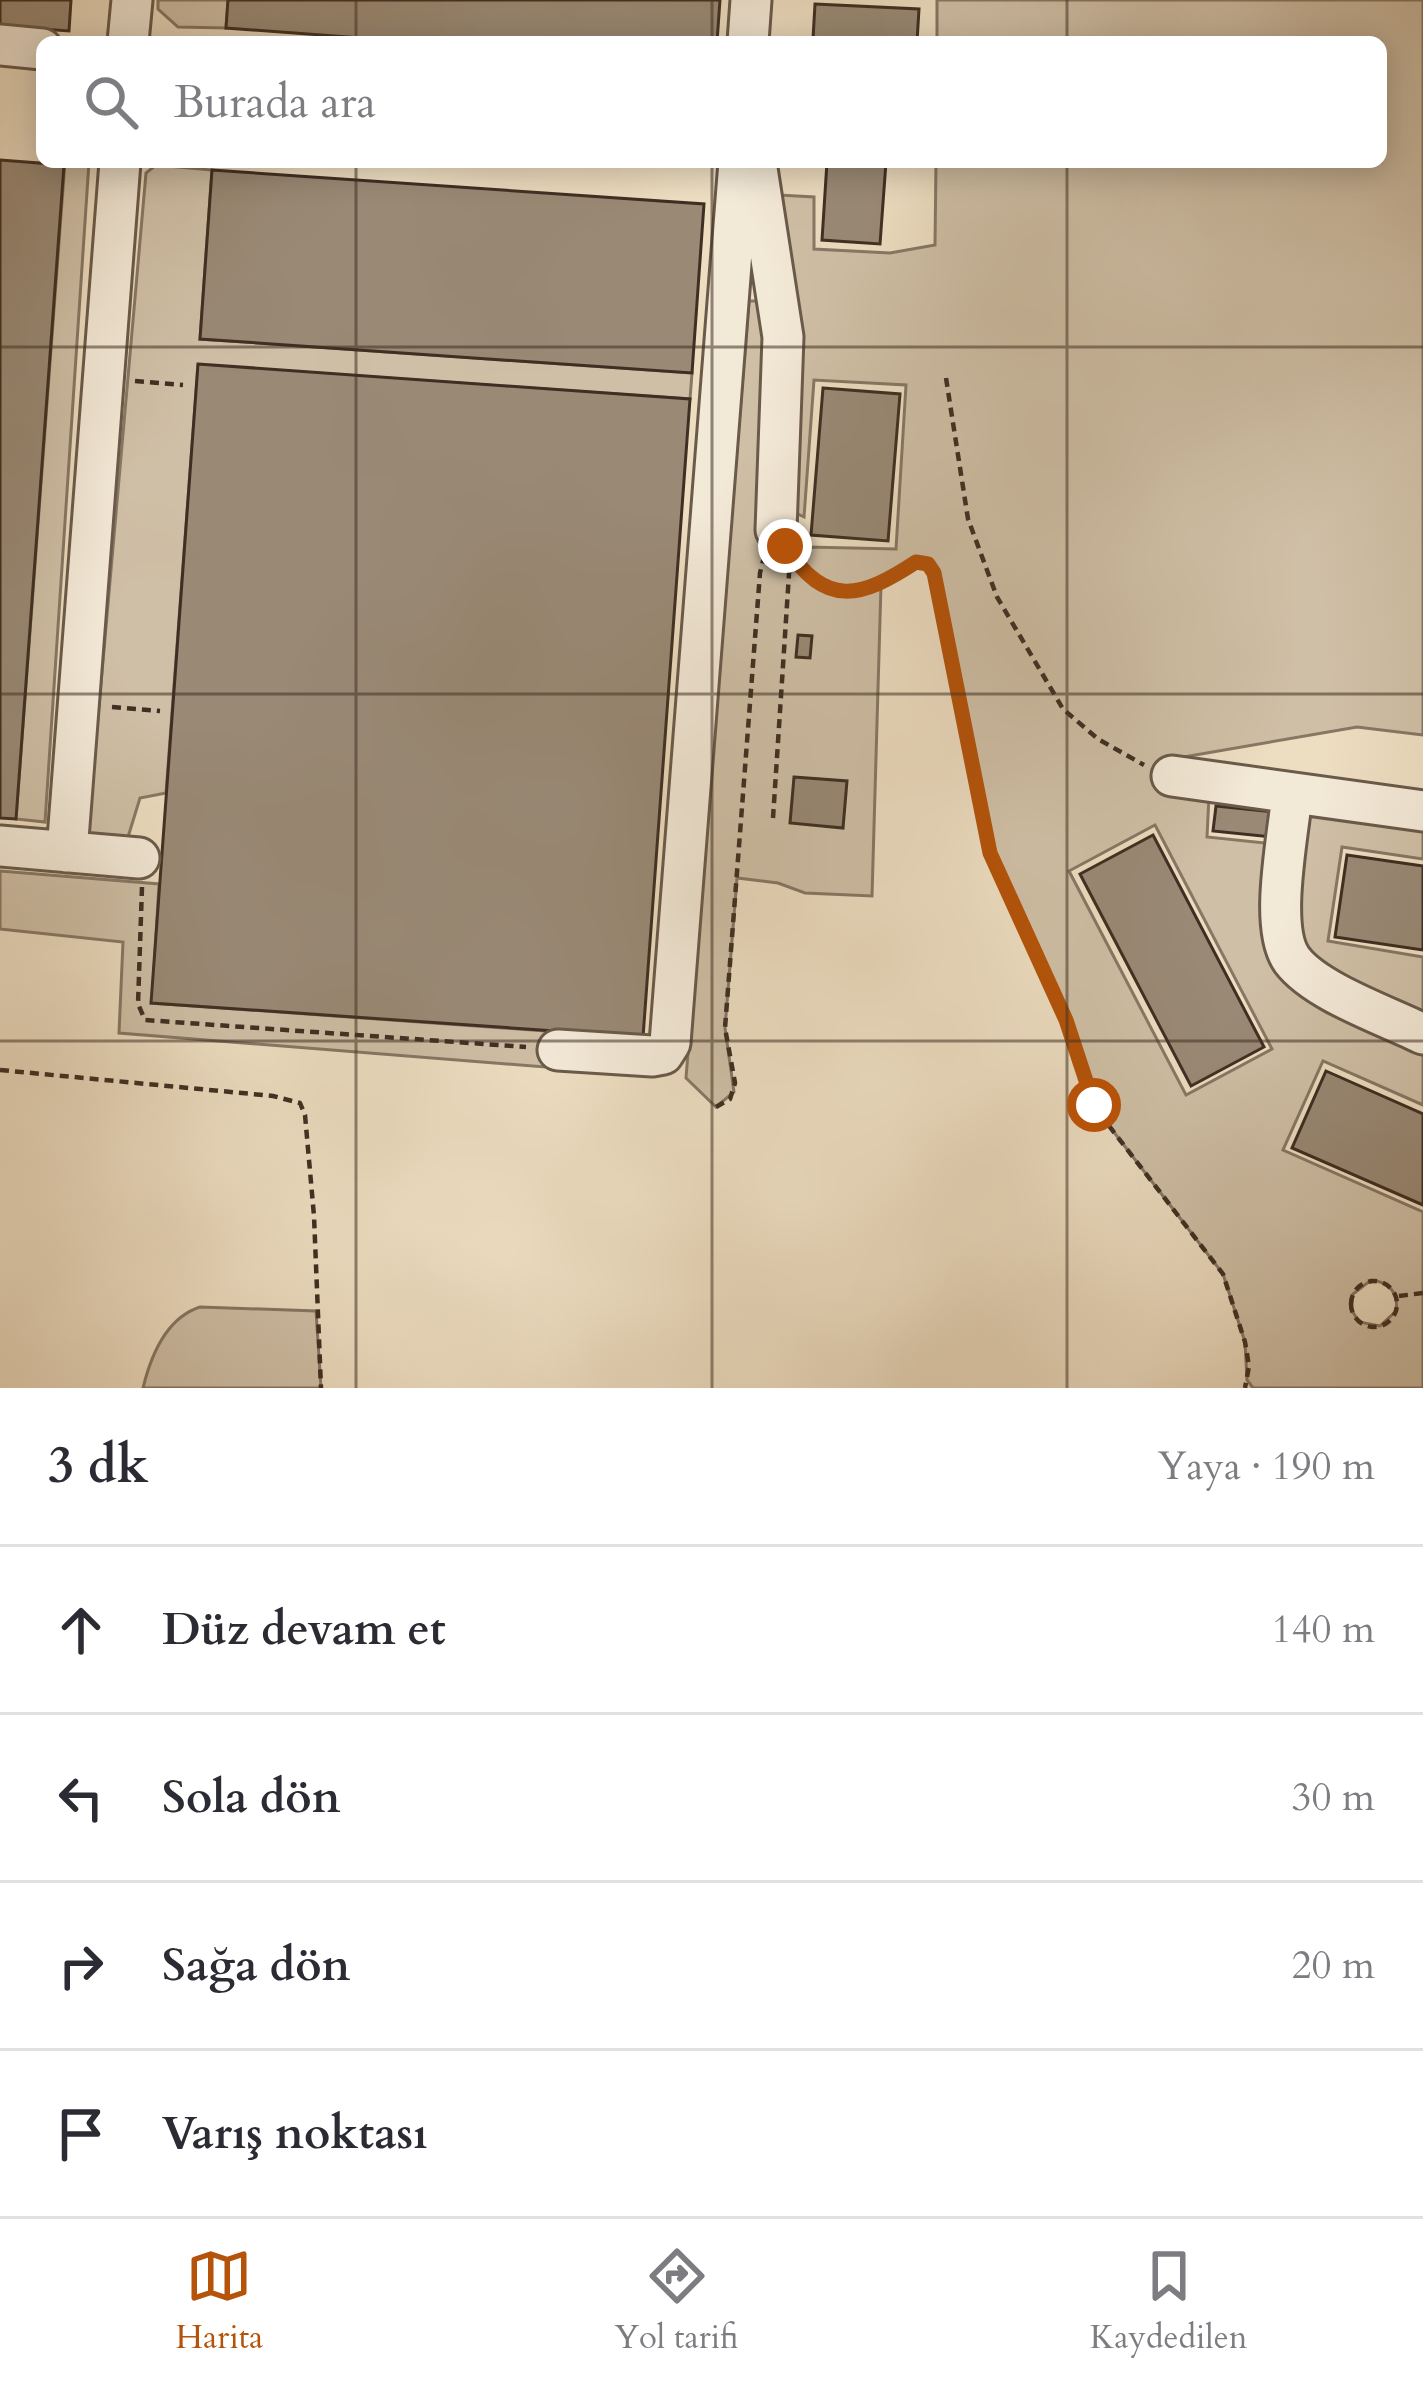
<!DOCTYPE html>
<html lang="tr">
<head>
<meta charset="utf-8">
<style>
  :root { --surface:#fff; --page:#f2f2f3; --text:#2b2b33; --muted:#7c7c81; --line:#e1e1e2; --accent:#b45309 }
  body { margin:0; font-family:Cardo,serif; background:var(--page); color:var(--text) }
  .stop { position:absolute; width:36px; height:36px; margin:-27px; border:9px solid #b45309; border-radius:50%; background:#fff }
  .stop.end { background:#b45309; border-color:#fff; box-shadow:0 3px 12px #0008 }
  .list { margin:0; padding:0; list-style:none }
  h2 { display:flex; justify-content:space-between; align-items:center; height:156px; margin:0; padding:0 48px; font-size:51px }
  h2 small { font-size:39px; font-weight:400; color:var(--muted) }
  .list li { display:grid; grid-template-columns:78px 1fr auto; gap:36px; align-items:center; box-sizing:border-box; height:168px; padding:0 48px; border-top:3px solid var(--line) }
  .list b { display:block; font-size:45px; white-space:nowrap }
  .list em { font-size:39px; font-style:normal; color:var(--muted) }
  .icon { flex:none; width:66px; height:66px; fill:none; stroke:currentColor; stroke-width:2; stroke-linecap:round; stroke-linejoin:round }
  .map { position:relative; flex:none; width:1423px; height:1388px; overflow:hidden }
  .search { position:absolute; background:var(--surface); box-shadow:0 6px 30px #0003; left:36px; right:36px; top:36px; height:132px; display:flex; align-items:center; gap:30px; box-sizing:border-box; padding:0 42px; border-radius:18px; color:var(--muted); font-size:45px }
  .sheet { height:828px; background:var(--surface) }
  nav { display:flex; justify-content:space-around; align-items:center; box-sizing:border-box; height:168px; border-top:3px solid var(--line); background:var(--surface); font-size:33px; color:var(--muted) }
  nav a { display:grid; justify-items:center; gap:6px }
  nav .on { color:var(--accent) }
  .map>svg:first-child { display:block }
  .green { fill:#cfbfa6; stroke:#877764; stroke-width:3; fill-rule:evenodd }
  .building { fill:#998975; stroke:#3f2f23; stroke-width:3 }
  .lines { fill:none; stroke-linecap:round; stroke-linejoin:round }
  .minor-casing { stroke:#6a5a4a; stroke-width:45 }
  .path { stroke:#3f2f23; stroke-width:4.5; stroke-dasharray:9 6; stroke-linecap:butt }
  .minor { stroke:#f3e9d7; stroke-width:39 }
  .route { stroke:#b45309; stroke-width:15 }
  .grid { fill:none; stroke:#3f2f23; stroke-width:3; stroke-opacity:0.55 }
</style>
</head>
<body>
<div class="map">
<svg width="1423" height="1388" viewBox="0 0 1423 1388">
  <rect width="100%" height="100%" fill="#edddc1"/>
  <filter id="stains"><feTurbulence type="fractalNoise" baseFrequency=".00167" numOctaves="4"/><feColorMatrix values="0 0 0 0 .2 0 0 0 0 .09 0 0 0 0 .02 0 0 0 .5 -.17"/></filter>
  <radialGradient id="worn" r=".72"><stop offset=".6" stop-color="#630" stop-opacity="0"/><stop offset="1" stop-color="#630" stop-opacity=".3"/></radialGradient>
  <!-- green -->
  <path class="green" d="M158,0h70l-2,28 -48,-1 -20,-18z
    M937,0h486v735l-66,-8 -185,32 37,37 -2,41 67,7 -4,87 153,118v56l-100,-44 -40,89 140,62v176h-170l-6,-8 -2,-38 -22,-68 -130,-169 -27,-85 -67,-141 -15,-49 -50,-257 -12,-12 -41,24 -9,311 -67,-3 -27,-10 -41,-5 -12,150 9,64 -18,15 -30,-29 63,-777h10l10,49 -4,205 33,11 6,-5 4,-14 88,2 10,-164 -92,-5 -10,137 -12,-6 -12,-316 34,2v52l76,4 45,-8 1,-83h445v-120h-444zM1155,825l117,224 -86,46 -117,-224zM1371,1280c18,2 28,13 25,31l-16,15 -21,-4 -8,-13 2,-15z
    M65,162h24l-44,660 -29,-3z
    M156,165l56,5 -12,169 492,34 -2,26 -492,-34 -32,428 -26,5 -12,39 -36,1 -4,-7 58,-658z
    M1305,808l118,18v33l-81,-12 -14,94 95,16v61l-115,-61 -11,-23z
    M0,871l159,13 -7,119 407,29 -2,36 -438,-35 4,-91 -123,-13z
    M200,1307l116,4 5,77h-178c8,-33 23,-70 57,-81z"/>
  <!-- building -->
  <path class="building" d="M0,0h71l-2,31 -69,-5z
    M228,0h492l-3,42h-302l-189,-14z
    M815,4l104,5 -2,33 -104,-3z
    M0,160l64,5 -48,654 -16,-1z
    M827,162h59l-6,82 -58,-4z
    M212,170l492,34 -12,169 -492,-34z
    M198,364l492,35 -47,638 -492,-34z
    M823,388l77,6 -12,147 -77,-6z
    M798,635l14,1 -2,22 -14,-1z
    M794,777l53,4 -4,47 -53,-5z
    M1216,806l59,6 -2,25 -60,-6z
    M1153,835l111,212 -73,39 -111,-212z
    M1347,855l76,11v84l-88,-13z
    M1326,1071l97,43v91l-131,-57z"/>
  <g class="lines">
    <defs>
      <path id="minor" d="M128,42l4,-42
        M748,42l3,-42
        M0,45l42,4
        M756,162l27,175 -7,193
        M1172,776l251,35
        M1292,793c-3,40 -24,134 0,167 24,32 95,56 131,74
        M0,846l139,12
        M67,852l53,-690
        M558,1050l94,6 11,-2 7,-11 69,-881"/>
    </defs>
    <!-- minor casing -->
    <use href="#minor" class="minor-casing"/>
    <!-- path -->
    <path class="path" d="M946,378l22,141 29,78 66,112 35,30 46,26
      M135,381l48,4
      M793,559c37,54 80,31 123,3l13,2 5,9 50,257 15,49 68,141 26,85 130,169 22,68 4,24 -4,22
      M112,707l48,4
      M773,818l17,-259
      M142,887l-4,117 7,16 381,27
      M0,1070l273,26 27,7 5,12 9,101 7,172
      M716,1107l14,-8 5,-16 -10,-55 35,-455 4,-16
      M1351 1304a23 23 0 1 1 46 0a23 23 0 1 1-46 0Z
      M1399,1296l24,-3"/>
    <!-- minor -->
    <use href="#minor" class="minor"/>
  </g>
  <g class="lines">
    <!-- route -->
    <path class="route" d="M785,546c41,63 76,52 131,16l12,2 6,9 56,280 76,167 28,85"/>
  </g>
  <!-- grid -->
  <path class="grid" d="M356,0v42M712,0v42M1067,0v42M356,162v1226M712,162v1226M1067,162v1226M0,347h1423M0,694h1423M0,1041h1423"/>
  <rect width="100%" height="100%" filter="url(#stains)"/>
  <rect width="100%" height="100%" fill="url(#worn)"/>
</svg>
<div class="stop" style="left:1094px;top:1105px"></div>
<div class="stop end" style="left:785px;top:546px"></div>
<div class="search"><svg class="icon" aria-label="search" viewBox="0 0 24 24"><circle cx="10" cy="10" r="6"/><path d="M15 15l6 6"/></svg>Burada ara</div>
</div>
<section class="sheet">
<h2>3 dk<small>Yaya · 190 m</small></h2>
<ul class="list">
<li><svg class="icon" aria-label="ahead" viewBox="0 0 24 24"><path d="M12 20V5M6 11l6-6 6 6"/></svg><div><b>Düz devam et</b></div><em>140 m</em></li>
<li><svg class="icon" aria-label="left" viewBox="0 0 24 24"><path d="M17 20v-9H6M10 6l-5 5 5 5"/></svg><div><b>Sola dön</b></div><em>30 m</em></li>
<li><svg class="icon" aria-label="right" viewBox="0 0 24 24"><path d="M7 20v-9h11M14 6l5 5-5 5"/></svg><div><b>Sağa dön</b></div><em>20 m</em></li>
<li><svg class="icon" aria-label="arrive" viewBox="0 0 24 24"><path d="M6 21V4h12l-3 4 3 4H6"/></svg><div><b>Varış noktası</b></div></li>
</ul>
</section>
<nav>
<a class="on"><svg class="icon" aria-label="map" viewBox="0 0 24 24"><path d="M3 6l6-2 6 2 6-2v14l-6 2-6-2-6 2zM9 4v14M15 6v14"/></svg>Harita</a>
<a><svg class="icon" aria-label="directions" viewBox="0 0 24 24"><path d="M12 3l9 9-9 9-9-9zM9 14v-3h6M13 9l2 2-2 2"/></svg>Yol tarifi</a>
<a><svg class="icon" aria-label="saved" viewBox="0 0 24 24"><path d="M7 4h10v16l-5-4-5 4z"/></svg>Kaydedilen</a>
</nav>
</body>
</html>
